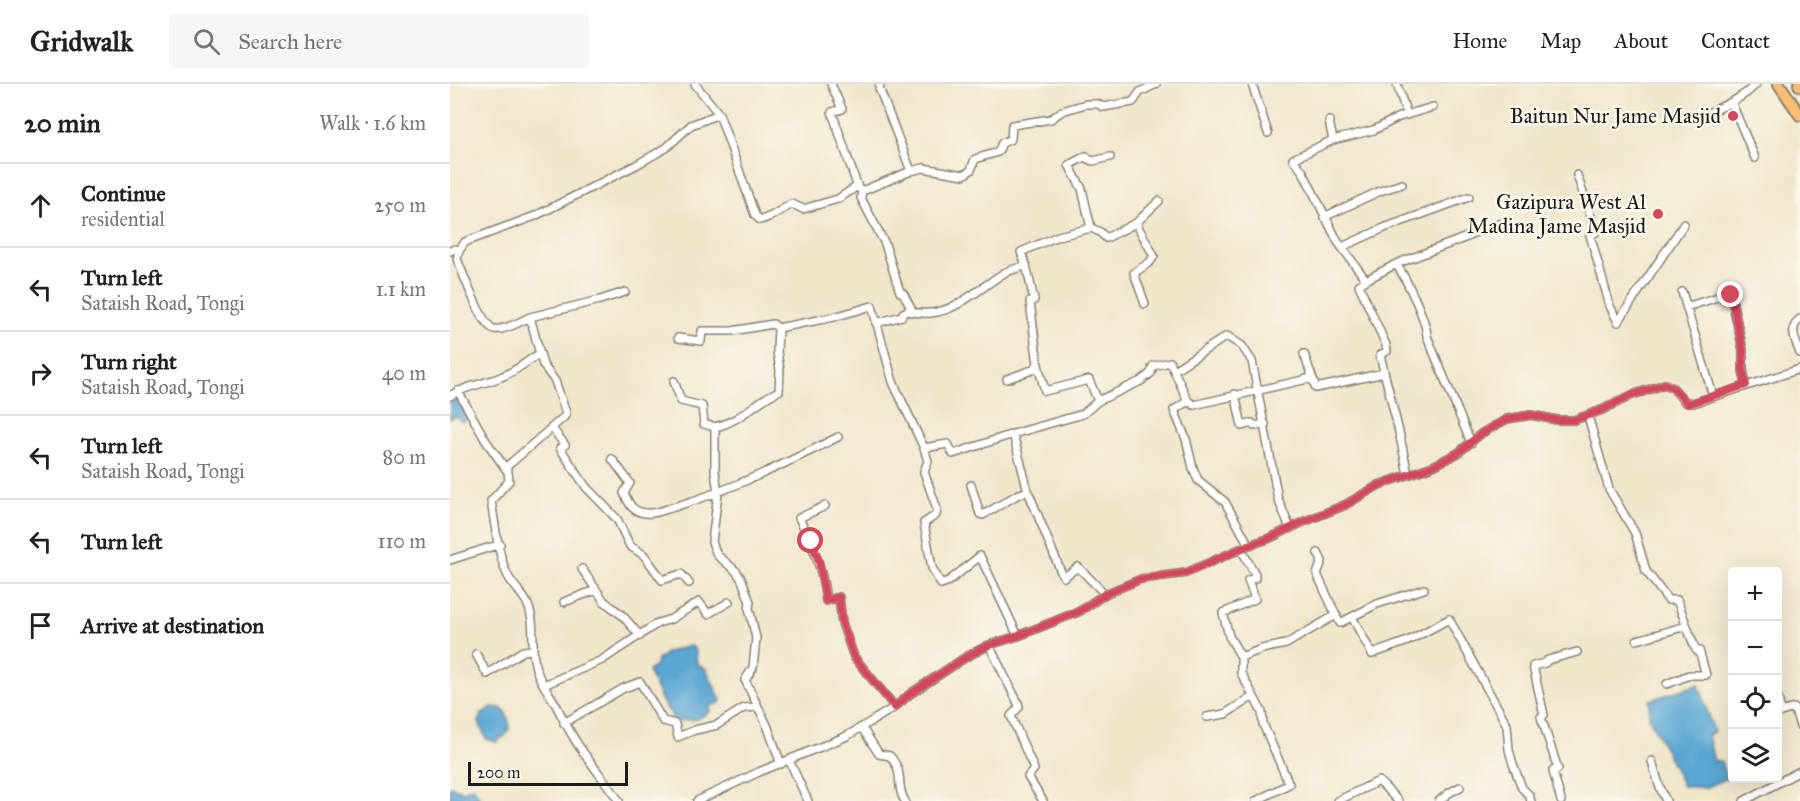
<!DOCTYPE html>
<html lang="en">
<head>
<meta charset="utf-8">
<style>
  :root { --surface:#fff; --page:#f6f6f6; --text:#202124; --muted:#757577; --line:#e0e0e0 }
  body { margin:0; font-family:"IM FELL Great Primer",serif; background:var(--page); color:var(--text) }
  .controls { position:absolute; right:18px; bottom:18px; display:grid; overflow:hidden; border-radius:6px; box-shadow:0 6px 24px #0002 }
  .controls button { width:54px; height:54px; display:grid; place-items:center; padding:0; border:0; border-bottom:2px solid var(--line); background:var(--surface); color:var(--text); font:30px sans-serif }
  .scale { position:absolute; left:18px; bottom:15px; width:160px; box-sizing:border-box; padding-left:6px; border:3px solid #1c1c1c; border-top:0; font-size:16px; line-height:21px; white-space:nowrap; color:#1c1c1c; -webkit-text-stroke:4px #fbf7ec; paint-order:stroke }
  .stop { position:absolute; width:18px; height:18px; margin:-14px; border:4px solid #d1495b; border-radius:50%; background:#fff }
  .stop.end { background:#d1495b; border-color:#fff; box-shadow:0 2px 6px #0008 }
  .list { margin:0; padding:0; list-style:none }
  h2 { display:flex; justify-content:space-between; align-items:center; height:78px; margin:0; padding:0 24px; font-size:26px }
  h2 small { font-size:20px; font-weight:400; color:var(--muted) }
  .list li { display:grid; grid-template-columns:39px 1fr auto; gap:18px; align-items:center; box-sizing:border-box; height:84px; padding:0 24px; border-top:2px solid var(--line) }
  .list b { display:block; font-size:22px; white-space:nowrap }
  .list p { margin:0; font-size:20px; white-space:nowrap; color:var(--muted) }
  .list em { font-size:20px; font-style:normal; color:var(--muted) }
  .icon { flex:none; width:33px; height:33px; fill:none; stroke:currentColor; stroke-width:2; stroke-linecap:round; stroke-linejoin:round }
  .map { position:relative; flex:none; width:1350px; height:717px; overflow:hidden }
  header { display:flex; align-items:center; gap:36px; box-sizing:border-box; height:84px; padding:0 30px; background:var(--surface); border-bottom:2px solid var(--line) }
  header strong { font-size:28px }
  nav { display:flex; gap:33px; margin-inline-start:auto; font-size:21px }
  .search { width:420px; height:54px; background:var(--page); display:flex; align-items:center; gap:15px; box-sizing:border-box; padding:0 21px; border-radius:6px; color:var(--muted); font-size:22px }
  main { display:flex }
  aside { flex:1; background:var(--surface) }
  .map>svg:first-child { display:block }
  .water { fill:#58a6d2; stroke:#3a6177; stroke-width:1.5 }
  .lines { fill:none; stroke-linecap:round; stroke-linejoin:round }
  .minor-casing { stroke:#868173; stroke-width:10 }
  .highway-casing { stroke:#868173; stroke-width:14 }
  .minor { stroke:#fff; stroke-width:7 }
  .highway { stroke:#fcbd6f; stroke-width:10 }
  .route { stroke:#d1495b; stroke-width:8 }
  .poi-dot { fill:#d1495b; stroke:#fbf7ec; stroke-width:2 }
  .labels { text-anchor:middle; stroke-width:5; stroke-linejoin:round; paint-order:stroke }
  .poi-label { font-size:21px; fill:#1c1c1c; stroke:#fbf7ec; text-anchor:end }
</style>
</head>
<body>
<header>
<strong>Gridwalk</strong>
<div class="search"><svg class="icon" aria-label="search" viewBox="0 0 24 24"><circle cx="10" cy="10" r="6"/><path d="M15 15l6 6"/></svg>Search here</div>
<nav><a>Home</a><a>Map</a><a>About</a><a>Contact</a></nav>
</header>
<main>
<aside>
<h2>20 min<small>Walk · 1.6 km</small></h2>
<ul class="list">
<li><svg class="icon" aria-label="ahead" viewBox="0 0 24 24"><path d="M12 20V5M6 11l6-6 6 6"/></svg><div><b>Continue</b><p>residential</p></div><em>250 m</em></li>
<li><svg class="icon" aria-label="left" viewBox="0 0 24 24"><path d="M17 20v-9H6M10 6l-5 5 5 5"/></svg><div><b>Turn left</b><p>Sataish Road, Tongi</p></div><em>1.1 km</em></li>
<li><svg class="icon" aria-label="right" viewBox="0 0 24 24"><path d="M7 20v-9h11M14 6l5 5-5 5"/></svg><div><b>Turn right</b><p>Sataish Road, Tongi</p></div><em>40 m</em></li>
<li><svg class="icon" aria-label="left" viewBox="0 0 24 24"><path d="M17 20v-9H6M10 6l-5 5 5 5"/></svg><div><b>Turn left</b><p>Sataish Road, Tongi</p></div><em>80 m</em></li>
<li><svg class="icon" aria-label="left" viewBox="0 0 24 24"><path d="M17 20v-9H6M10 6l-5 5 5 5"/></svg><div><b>Turn left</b></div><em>110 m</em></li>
<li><svg class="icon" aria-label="arrive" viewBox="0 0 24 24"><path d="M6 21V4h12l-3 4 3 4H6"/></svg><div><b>Arrive at destination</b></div></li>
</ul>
</aside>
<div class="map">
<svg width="1350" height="717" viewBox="0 0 1350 717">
  <rect width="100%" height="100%" fill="#fbf7ec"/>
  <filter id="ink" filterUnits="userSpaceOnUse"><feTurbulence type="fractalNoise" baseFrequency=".0167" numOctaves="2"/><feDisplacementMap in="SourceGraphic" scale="12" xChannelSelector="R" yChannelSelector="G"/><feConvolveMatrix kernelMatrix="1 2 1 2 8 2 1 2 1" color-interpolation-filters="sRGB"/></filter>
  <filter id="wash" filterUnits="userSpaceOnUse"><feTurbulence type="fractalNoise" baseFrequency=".008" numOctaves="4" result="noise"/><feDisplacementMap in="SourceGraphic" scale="24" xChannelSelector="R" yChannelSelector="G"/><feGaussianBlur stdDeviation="1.35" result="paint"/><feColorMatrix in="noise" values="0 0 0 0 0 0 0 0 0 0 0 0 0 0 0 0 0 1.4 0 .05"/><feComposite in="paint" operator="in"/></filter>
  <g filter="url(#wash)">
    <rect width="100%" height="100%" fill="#f0e6ca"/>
    <!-- water -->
    <path class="water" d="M0,316h11l5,7 -1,6 6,4 -9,5 -6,-6 -6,3z
      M240,562l3,1 3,6 1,11 9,5 15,31 -1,3 -10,3v6c-6,3 -12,8 -19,8 -6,0 -7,-1 -14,2l-6,-4 1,-3 -9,-12 -15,-32 9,-6 -1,-4 11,-9z
      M1249,600l15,48 -6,3 6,26h7l5,18 -22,9 -21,-2 -34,-69 1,-17z
      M42,623l9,1 5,5 4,13 -4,9 -10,7 -10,-3 -7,-17 2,-7z
      M0,702l12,5 12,-4 7,14h-31z"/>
  </g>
  <g filter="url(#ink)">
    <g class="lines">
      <defs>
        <path id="minor" d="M381,0l11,25 -10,3 26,76
          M430,0l-1,4 32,83
          M802,0l16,49
          M947,0l10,31
          M1282,20l23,54
          M983,23l-34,10 -25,13 -41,10 -40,19 10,13 35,70 28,38 30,-16 71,-27 6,-4 32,-11
          M269,30l36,101 5,5c13,-3 20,-10 32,-16l11,5 35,-10 18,-12
          M1256,30c19,-9 36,-15 50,-30
          M879,37l4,19
          M1127,91l19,57 -6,3 20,71 8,16 66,-98
          M874,133l56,-26 22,-7
          M686,139l23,-22
          M641,144l9,4 6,6 30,-15 18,33 -4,6 -16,11 11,31
          M892,163l42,-19 85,-31
          M0,167l5,-2 4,2
          M946,180c10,14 30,55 31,72l44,107
          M576,181l-5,-13 37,-16 33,-8 -9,-39 -13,-24 17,-9 2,3 5,2 17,-4
          M916,196l-7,5 27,60 1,6 -7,4 19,77 9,42
          M1232,208l31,104
          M1236,223l32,-10 13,-2 12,55v20l3,15
          M463,228l-10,-19 -3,-1 -15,-48 -24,-46 1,-7 49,-20 12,-3 41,7 7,-5 4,-11 23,-7 4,-9 9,-4 1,-14 39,-6 11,-8 24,-7h12l5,3 30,-5 7,-10 16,-8
          M80,233c-9,4 -25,14 -36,12 -12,-3 -32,-58 -37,-70l2,-8 6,-9 70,-26 101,-51 30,-17 25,-23 28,-11 -24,-30
          M1350,235c-12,9 -4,23 0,34
          M426,239l26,-7 1,-3 5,-2c40,11 65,-19 96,-38 6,-3 15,-5 22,-8l8,35 -4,2 8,63 7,26 44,-11 9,21
          M228,254l23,3 1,-10h30l41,-7 5,4 56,-11 38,-11 21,76 31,66 24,-4 5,10 60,-20 15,57 33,81 3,5 14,-10 27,27
          M854,270l12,34 68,-15
          M724,286l53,-34 15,10 10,15 26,138 12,29
          M557,295l25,-9 6,-5
          M224,297l7,20 21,5 2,18 11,3v44l3,22 -6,49 5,13 19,16 6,9 8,22 -1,6 7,30 -3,30 -8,12 22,45 14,39
          M8,307l28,50 22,31 1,9 -18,20c4,22 7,56 17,75 5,10 14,17 19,27 11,22 1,48 11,71 5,12 12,20 18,31 8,16 15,30 25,44 12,18 26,34 38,52
          M785,310l7,32 10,-3 2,3 11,-2
          M0,312c16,-11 36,-12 53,-20 13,-5 24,-15 36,-22
          M738,317l6,4 118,-27
          M1138,332l21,73 26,44 11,38 22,29h9l18,48 2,3 2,-1 7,25h-17l-22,9
          M265,343c27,-6 40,-26 64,-36l1,-21 -3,-18 1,-24
          M102,344l13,17 -5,3 26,39 31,32 13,27 14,9 18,25 19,-6 8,9
          M563,350l70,-20 15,-13 43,-20 10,-8 2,-7 17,-4 18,39 -14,9 12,29 7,29 5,12 27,22 24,43
          M474,364l4,13 -4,11 13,37 -1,6 -12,8 8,45 9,16 8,-3 31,-25 38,80
          M162,375l18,24 -6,10c5,11 8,19 22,20 9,2 22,-5 31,-7 56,-17 108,-42 161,-69
          M55,384l59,-51 2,-4 -11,-32 -12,-16 -13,-48 70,-17 25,-8
          M521,401l9,29 3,1 34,-20 11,-4
          M375,422l-26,12c14,27 24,52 27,83l13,-4 3,26 12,34 41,50
          M791,465l14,25v4l-7,2 7,19 -32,14 6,23 12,21v16l21,39 1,12 26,60 -33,17
          M868,469l4,8 -5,13 19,41
          M0,476l50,-16
          M132,485l22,32 19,15 17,20
          M114,518l32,-12
          M902,533l20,37 36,-13 41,-22 58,106 2,25 4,14 9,24 7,7 2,6
          M1187,556l49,-14
          M539,561l29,58 1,4 -8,9 23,53 -6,8 15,24
          M26,570l11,20 36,-23 8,-1
          M791,573l21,-8 24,-5 50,-29 4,8 37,-19 47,-15
          M94,601l58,-25 56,-37 13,-4 28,-17 9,12 21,-12
          M1328,614l3,14
          M1328,629l16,-5 6,18
          M757,633l18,-3 27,-17
          M114,639l60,-35 16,-6 23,39 12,3 3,13 17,-7 22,-5 27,-17 13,-1
          M412,644l17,26 11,2c3,4 7,9 8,14 3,11 0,21 7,31
          M339,676l19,41
          M1202,677l7,24 7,16
          M247,717l62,-29 88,-36 48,-29 15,-13 56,-37 23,-12 29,-9 62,-25 25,-17 36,-15 45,-6 63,-28 19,-6 35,-17 42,-17 34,-20 54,-19 25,-13 24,-20 25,-14 24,-4 26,5h17l28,-10 28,-14 35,-12 8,4 12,14 8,1 107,-34
          M887,717l42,-20 19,20
          M989,717l10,-8 11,-6
          M1111,717l-8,-30 5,-2 -17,-52 3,-2 -11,-49 12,-3 3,-3 29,-8
          M1294,717l56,-30"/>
        <path id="highway" d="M1329,0l21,31
          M1349,0l1,2"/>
      </defs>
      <!-- minor casing -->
      <use href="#minor" class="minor-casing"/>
      <!-- highway casing -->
      <use href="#highway" class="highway-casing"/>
      <!-- minor -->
      <use href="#minor" class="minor"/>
      <!-- highway -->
      <use href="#highway" class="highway"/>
    </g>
  </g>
  <g class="lines" filter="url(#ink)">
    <!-- route -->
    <path class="route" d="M361,457l8,20 7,40 13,-4 3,25 12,35 41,50 15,-13 56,-37 23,-12 29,-9 62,-25 25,-17 36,-15 45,-6 63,-28 19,-6 35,-17 42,-17 34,-20 54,-19 25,-13 24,-20 25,-14 24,-4 26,5h17l28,-10 28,-14 35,-12 8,4 15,16 58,-19 -3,-15v-20l-12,-55"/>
  </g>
  <!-- markers -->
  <g class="poi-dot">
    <circle cx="1283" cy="32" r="6"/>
    <circle cx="1208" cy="130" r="6"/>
  </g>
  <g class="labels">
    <!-- poi labels -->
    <g class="poi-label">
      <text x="1271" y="39">Baitun Nur Jame Masjid</text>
      <text x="1196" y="125">Gazipura West Al<tspan x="1196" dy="24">Madina Jame Masjid</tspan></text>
    </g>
  </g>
</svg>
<div class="controls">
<button>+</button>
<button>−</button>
<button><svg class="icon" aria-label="locate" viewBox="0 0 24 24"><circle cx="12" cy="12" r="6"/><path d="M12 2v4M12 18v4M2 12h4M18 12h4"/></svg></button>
<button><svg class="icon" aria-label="layers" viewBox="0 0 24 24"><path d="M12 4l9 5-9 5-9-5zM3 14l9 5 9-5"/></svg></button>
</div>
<div class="scale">200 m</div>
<div class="stop" style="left:361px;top:457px"></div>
<div class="stop end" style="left:1281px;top:211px"></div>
</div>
</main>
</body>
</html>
